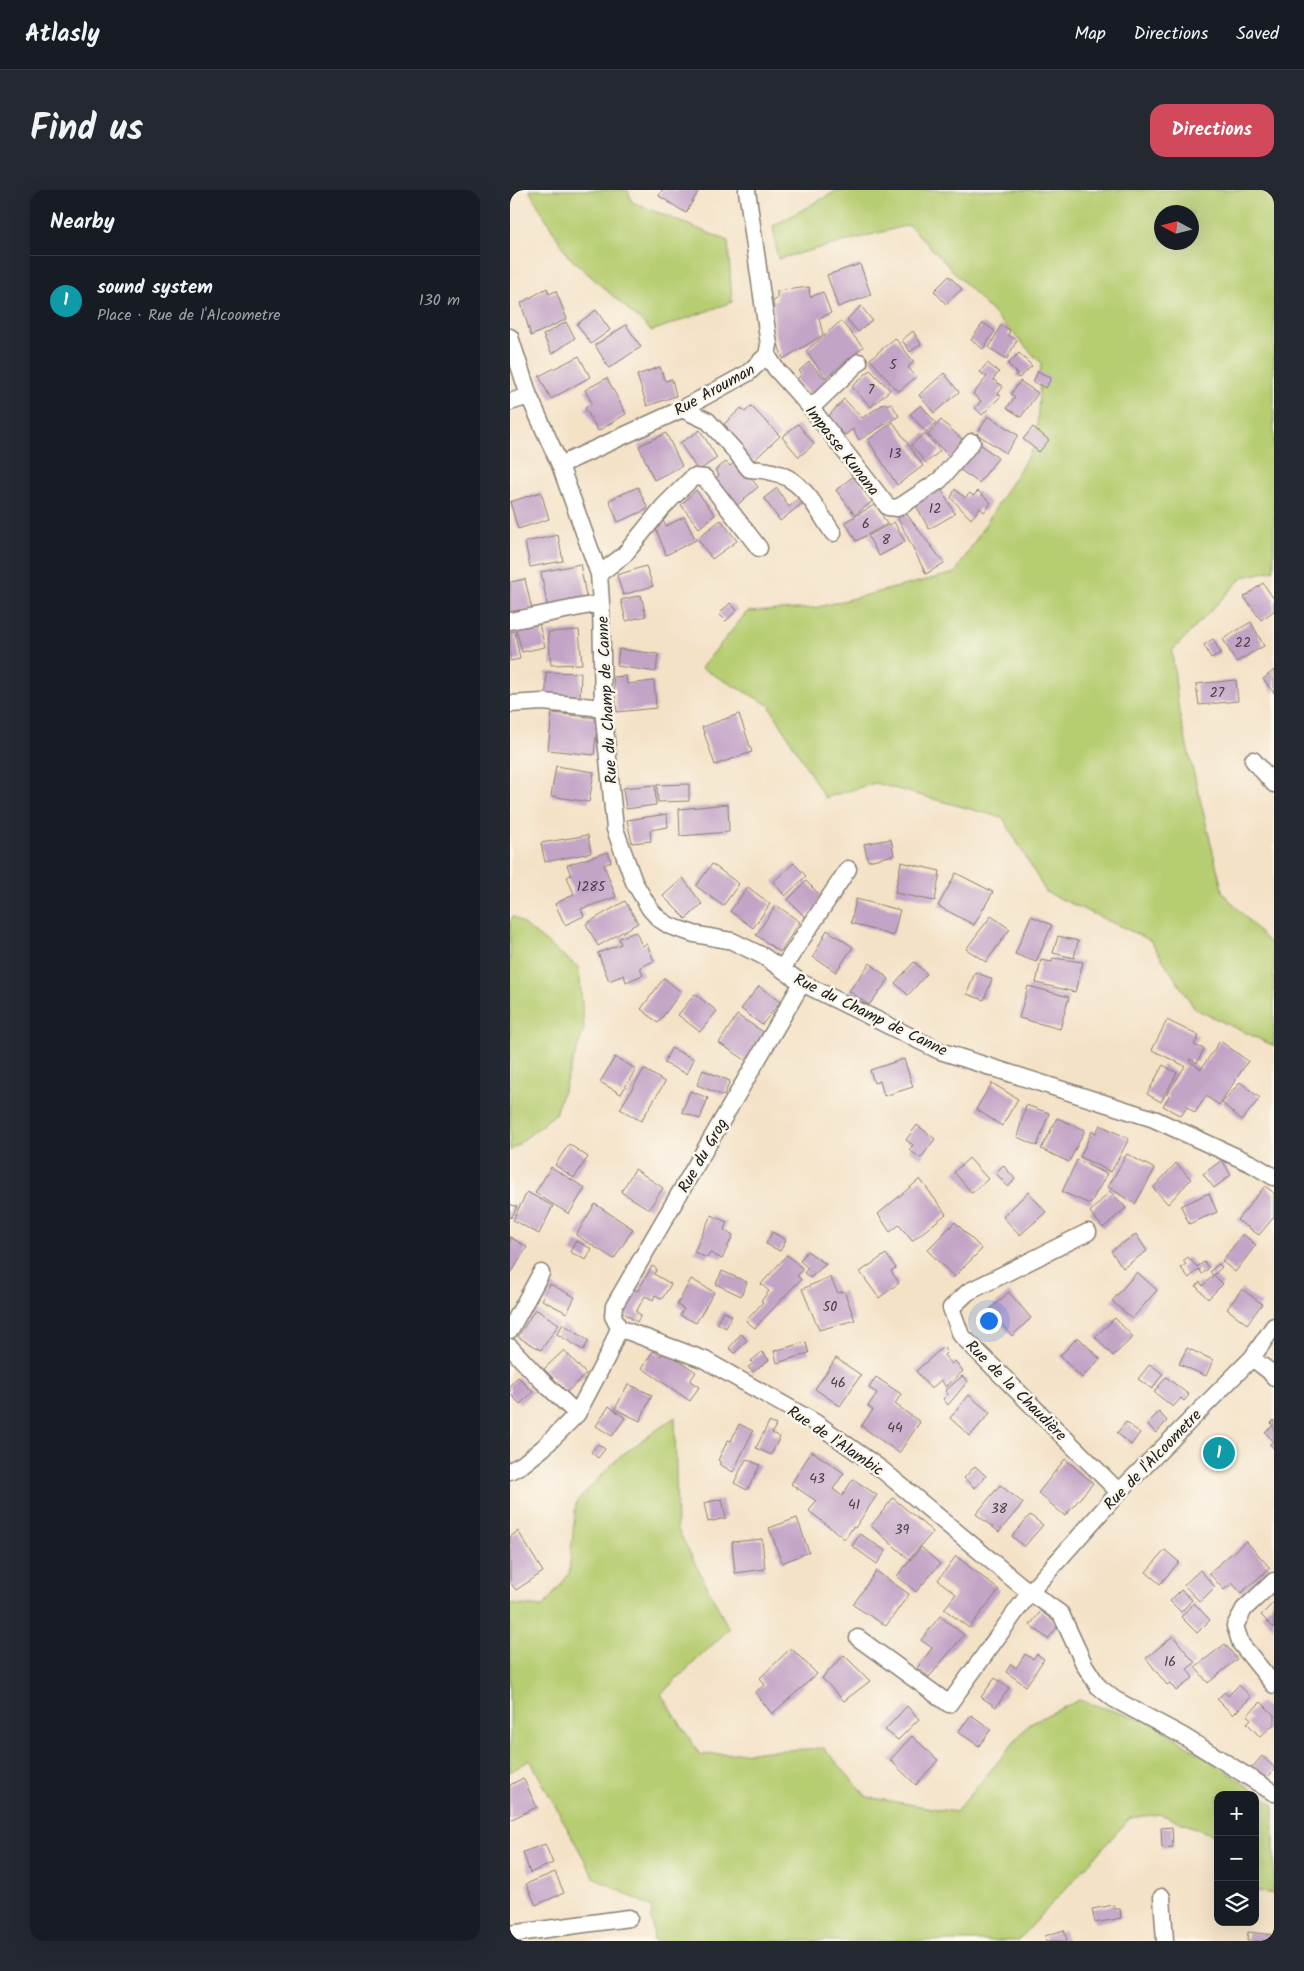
<!DOCTYPE html>
<html lang="en">
<head>
<meta charset="utf-8">
<style>
  :root { --surface:#171b24; --page:#242831; --text:#f1f3f6; --muted:#9ea1a6; --line:#363941; --accent:#d1495b }
  body { margin:0; font-family:Kalam,sans-serif; background:var(--page); color:var(--text) }
  .controls { position:absolute; right:15px; bottom:15px; display:grid; overflow:hidden; border-radius:10px; box-shadow:0 5px 20px #0002 }
  .controls button { width:45px; height:45px; display:grid; place-items:center; padding:0; border:0; border-bottom:1px solid var(--line); background:var(--surface); color:var(--text); font:25px sans-serif }
  .compass { position:absolute; left:644px; top:15px; width:45px; height:45px; border-radius:50%; background:var(--surface); box-shadow:0 5px 20px #0002; rotate:277deg }
  .you { position:absolute; left:478px; top:1130px; width:18px; height:18px; margin:-12px; border:4px solid #fff; border-radius:50%; background:#1a73e8; box-shadow:0 0 0 8px #1a73e833 }
  .badge { display:grid; place-items:center; width:32px; height:32px; border-radius:50%; background:var(--accent); color:#fff; font-size:16px; font-weight:700 }
  .pin { position:absolute; translate:-50% -50%; border:2px solid #fff; box-shadow:0 1px 5px #0006 }
  .list { margin:0; padding:0; list-style:none }
  h2 { display:flex; justify-content:space-between; align-items:center; height:65px; margin:0; padding:0 20px; font-size:21px }
  h2 small { font-size:16px; font-weight:400; color:var(--muted) }
  .list li { display:grid; grid-template-columns:32px 1fr auto; gap:15px; align-items:center; box-sizing:border-box; height:90px; padding:0 20px; border-top:1px solid var(--line) }
  .list b { display:block; font-size:19px; white-space:nowrap }
  .list p { margin:0; font-size:16px; white-space:nowrap; color:var(--muted) }
  .list em { font-size:16px; font-style:normal; color:var(--muted) }
  .icon { flex:none; width:28px; height:28px; fill:none; stroke:currentColor; stroke-width:2; stroke-linecap:round; stroke-linejoin:round }
  .map { position:relative; flex:none; width:764px; height:1751px; overflow:hidden; border-radius:15px }
  header { display:flex; align-items:center; gap:30px; box-sizing:border-box; height:70px; padding:0 25px; background:var(--surface); border-bottom:1px solid var(--line) }
  header strong { font-size:24px }
  nav { display:flex; gap:28px; margin-inline-start:auto; font-size:18px }
  .intro { display:flex; align-items:center; justify-content:space-between; box-sizing:border-box; height:120px; padding:0 30px }
  h1 { margin:0; font-size:35px }
  .button { padding:12px 22px; border-radius:15px; background:var(--accent); color:#fff; font-size:18px; font-weight:700 }
  main { display:flex; gap:30px; padding:0 30px }
  aside { flex:1; background:var(--surface); border-radius:15px; box-shadow:0 5px 20px #0002 }
  .map>svg:first-child { display:block }
  .green { fill:#b7cd72; stroke:#6a7447; fill-rule:evenodd }
  .building { fill:#c3a3c6 }
  .lines { fill:none; stroke-linecap:round; stroke-linejoin:round }
  .minor-casing { stroke:#887f72; stroke-width:19 }
  .minor { stroke:#fff; stroke-width:16 }
  .labels { text-anchor:middle; stroke-width:5; stroke-linejoin:round; paint-order:stroke }
  .number-label { font-size:14px; fill:#463e46 }
  .street-label { font-size:16px; fill:#1c1c1c; stroke:#fbf7ec }
</style>
</head>
<body>
<header>
<strong>Atlasly</strong>
<nav><a>Map</a><a>Directions</a><a>Saved</a></nav>
</header>
<div class="intro"><h1>Find us</h1><a class="button">Directions</a></div>
<main>
<aside>
<h2>Nearby<small></small></h2>
<ul class="list">
<li><span class="badge" style="background:#0f9aa8">1</span><div><b>sound system</b><p>Place · Rue de l'Alcoometre</p></div><em>130 m</em></li>
</ul>
</aside>
<div class="map">
<svg width="764" height="1751" viewBox="0 0 764 1751">
  <rect width="100%" height="100%" fill="#fbf7ec"/>
  <filter id="ink" filterUnits="userSpaceOnUse"><feTurbulence type="fractalNoise" baseFrequency=".02" numOctaves="2"/><feDisplacementMap in="SourceGraphic" scale="10" xChannelSelector="R" yChannelSelector="G"/><feConvolveMatrix kernelMatrix="1 2 1 2 8 2 1 2 1" color-interpolation-filters="sRGB"/></filter>
  <filter id="wash" filterUnits="userSpaceOnUse"><feTurbulence type="fractalNoise" baseFrequency=".0096" numOctaves="4" result="noise"/><feDisplacementMap in="SourceGraphic" scale="20" xChannelSelector="R" yChannelSelector="G"/><feGaussianBlur stdDeviation="1.12" result="paint"/><feColorMatrix in="noise" values="0 0 0 0 0 0 0 0 0 0 0 0 0 0 0 0 0 1.4 0 .05"/><feComposite in="paint" operator="in"/></filter>
  <g filter="url(#wash)">
    <rect width="100%" height="100%" fill="#f4e2c7"/>
    <!-- green -->
    <path class="green" d="M19,0h99l4,12 96,39 4,61 -80,29 -84,-75z
      M328,0h436v380l-31,7 -71,74 7,62 44,180 51,55v98l-79,-37 -45,-69 -104,-48 -43,-74 -128,-35 -50,15 -56,-93 -68,-37 46,-56 67,-4 141,-35 81,-130 5,-80 -132,-138 -131,34 -5,-33zM652,22h30v30h-30z
      M3,726l66,52 5,61 -29,85 -45,37v-228z
      M165,1227l2,111 52,101 -68,65 39,61 124,-7 43,49 89,15 74,-89 49,-23 76,24 119,80v90l-19,-3v-96h-37v42l-58,-23 -30,4 -112,123h-364l-3,-34 -57,-30 -64,-117 -20,12v-168l33,3 26,-33 7,-72 43,-45z"/>
    <g id="blocks">
      <!-- building -->
      <path class="building" d="M152,0h37l-13,23 -27,-17z
        M350,74l11,31 -33,12 -11,-32z
        M439,86l13,13 -16,15 -12,-13z
        M299,97l1,10 13,-5 8,21 -12,5 4,17 -40,24 -8,-25 -2,-33 4,-2v-8z
        M37,98l2,6 7,-3 11,28 -36,17 -10,-33z
        M351,116l11,14 -14,12 -11,-13z
        M86,120l14,20 -19,14 -14,-20z
        M331,131l22,26 -37,31 -20,-27z
        M56,132l9,16 -23,16 -9,-19z
        M473,133l12,8 -12,18 -12,-9z
        M116,135l15,22 -32,21 -14,-23z
        M491,135l9,5 -2,5 9,5 -10,19 -18,-11z
        M403,141l8,13 -11,8 -8,-12z
        M385,148l19,24 -6,5 8,10 -18,15 -28,-33z
        M509,163l13,13 -13,12 -4,-3 2,-2 -9,-9z
        M69,166l11,21 -39,22 -12,-23z
        M299,172l19,20 -16,15 -16,-17 6,-6 -3,-3z
        M477,173l12,9 -6,7 10,8 -5,7 3,2 -19,19 -7,-7 6,-7 -8,-7 14,-17 -7,-5z
        M150,177l5,14 7,-2 4,17 -29,10 -10,-31z
        M360,180l20,20 -19,17 -19,-20z
        M528,181l13,7 -5,10 -13,-6z
        M434,183l15,19 -25,21 -15,-18z
        M97,188l19,36 -28,17 -13,-23 7,-5 -7,-13z
        M510,191l18,12 -17,24 -14,-9 8,-11 -4,-3z
        M334,209l18,19 23,-15 2,2 4,-2 8,13 -40,24 -6,-11 -8,6 -18,-17z
        M411,215l15,18 -10,9 -16,-18z
        M241,216l29,30 -30,28 -28,-30 6,-6 -4,-4 17,-16 4,4z
        M478,226l30,19 -12,18 -29,-19z
        M431,230l25,23 -15,15 -23,-23z
        M383,232l30,44 -26,19 -29,-45z
        M288,234l16,20 -15,13 -17,-20z
        M523,237l16,13 -10,12 -16,-13z
        M190,240l17,28 -19,13 -18,-28z
        M156,243l16,33 -28,14 -15,-34z
        M415,243l15,18 -14,12 -15,-18z
        M469,253l19,15 -19,25 -20,-14z
        M227,271l21,26 -23,20 -22,-26 6,-6 -4,-5 11,-8 4,4z
        M345,285l19,25 -19,15 -19,-25z
        M128,297l10,22 -30,13 -9,-22z
        M430,297l15,27 -26,15 -15,-27z
        M267,298l12,19 10,-9 4,5 -23,18 -16,-23z
        M445,299l10,9 5,-5 3,3 5,-5 13,12 -7,9 -4,-4 -9,11 -20,-21z
        M186,300l19,25 -16,13 -18,-23z
        M31,302l8,27 -31,10 -8,-27z
        M366,314l11,20 -31,17 -11,-19z
        M395,322l39,51 -18,11 -28,-56z
        M174,327l12,23 -30,15 -11,-29 8,-5 3,5z
        M211,330l16,21 -25,18 -15,-21z
        M384,332l11,20 -26,14 -11,-20z
        M48,345l5,26 -33,6 -5,-25z
        M70,374l7,37 -39,8 -7,-37z
        M136,376l7,20 -30,9 -6,-20z
        M15,389l7,31 -22,5v-33z
        M753,393l11,16v12l-13,9 -17,-23z
        M131,405l5,21 -20,5 -5,-21z
        M220,413l7,7 -11,11 -7,-7z
        M27,426l8,31 -23,5 -8,-31z
        M741,432l13,24 -28,16 -13,-23z
        M69,440l3,34 -31,1 -3,-33z
        M5,441l5,28 -10,2v-29z
        M703,449l8,14 -10,5 -7,-13z
        M109,459l39,5 -2,18 -39,-6z
        M764,480v23l-11,-14z
        M36,482l35,1 -1,27 -34,-2z
        M116,486l1,8 27,-3 2,27 -39,4 -4,-35z
        M726,490l2,21 -39,4 -3,-21z
        M42,523l46,5 -4,37 -46,-5z
        M229,524l13,38 -37,13 -13,-38z
        M46,576l38,6 -5,30 -38,-6z
        M179,594v17l-31,1 -1,-17z
        M145,595l1,20 -30,4 -3,-21z
        M218,614l1,28 -49,4 -1,-27z
        M157,624l1,13 -18,3 1,11 -19,2 -5,-23z
        M78,645l3,18 -46,9 -4,-19z
        M381,649l3,16 -26,6 -4,-17z
        M98,662l3,10 -7,3 12,32 -35,12 3,7 -19,9 -10,-21 19,-10 -7,-17 4,-2 -4,-10z
        M391,672l39,9 -5,30 -40,-8z
        M284,673l12,13 -21,20 -12,-14z
        M202,674l27,20 -16,22 -27,-20z
        M446,683l37,19 -19,33 -36,-19z
        M173,688l19,26 -16,15 -23,-23z
        M296,691l18,18 -18,19 -18,-18z
        M238,697l22,17 -17,24 -23,-17z
        M346,709l44,11 -7,26 -42,-13z
        M115,711l13,22 -40,23 -12,-22z
        M266,715l24,17 -20,30 -24,-17z
        M481,726l19,13 -24,33 -20,-13z
        M521,726l21,9 -16,37 -21,-8z
        M317,740l26,17 -17,25 -23,-15z
        M126,742l6,14 5,-2 7,17 -14,6 3,8 -17,7 -2,-7 -15,6 -11,-28 23,-9 -2,-6z
        M548,746l20,5 -4,17 -21,-5z
        M543,768l30,4 -8,30 -39,-9 5,-23 11,2z
        M404,772l13,12 -19,21 -13,-12z
        M360,773l19,16 -20,26 -20,-14z
        M465,782l17,7 -8,21 -17,-6z
        M154,788l17,14 -23,31 -17,-14z
        M249,796l21,16 -18,23 -21,-16z
        M518,796l41,11 -9,32 -41,-11z
        M185,804l22,17 -17,21 -22,-17z
        M227,825l28,18 -18,28 -28,-18z
        M657,830l32,16 -5,9 10,4 -7,14 -7,-4 -1,2 12,8 19,-28 28,20 -29,44 -13,-9 -11,17 -8,-6 -6,9 -18,-10 6,-10 -2,-2 18,-28 -33,-16z
        M161,858l23,11 -7,15 -23,-11z
        M105,867l21,12 -15,25 -21,-12z
        M394,869l9,28 -29,9 -4,-15 -6,2 -4,-13z
        M653,875l14,8 -16,29 -14,-8z
        M134,879l21,13 -24,39 -21,-12z
        M193,880l27,11 -6,15 -27,-11z
        M730,892l20,16 -18,22 -20,-17z
        M482,893l26,16 -16,27 -26,-17z
        M180,901l18,7 -8,21 -18,-7z
        M516,915l23,8 -12,33 -20,-9z
        M547,928l28,12 -16,32 -28,-13z
        M407,935l18,14 -14,19 -12,-8 4,-5 -7,-5z
        M590,935l29,14 -18,33 -31,-15 12,-26 4,2z
        M59,954l19,13 -14,21 -19,-13z
        M617,964l28,15 -20,35 -27,-17z
        M459,968l19,21 -16,14 -18,-21z
        M567,970l30,14 -17,30 -28,-12z
        M712,970l9,15 -17,13 -11,-14z
        M666,973l15,16 -23,25 -15,-16z
        M493,975l12,14 -7,8 -12,-14z
        M41,977l34,21 -16,26 -34,-21z
        M125,979l28,19 -14,21 -28,-17z
        M410,989l26,35 -34,27 -13,-16 -9,7 -12,-18z
        M755,996l9,7v24l-15,18 -22,-15z
        M600,1001l16,17 -23,20 -13,-16z
        M17,1002l26,14 -14,28 -26,-14z
        M518,1002l18,20 -26,23 -17,-18z
        M699,1003l8,19 -28,12 -8,-18z
        M0,1014l7,3 -6,11 -1,-1z
        M85,1014l38,25 -19,30 -38,-24z
        M201,1025l16,7 -3,8 9,5 -11,24 -12,-6 -3,5 -13,-6z
        M445,1032l27,27 -28,28 -27,-27z
        M262,1042l14,8 -6,11 -14,-7z
        M626,1044l11,17 -24,17 -12,-17z
        M733,1044l13,11 -21,27 -13,-11z
        M0,1047l17,10 -15,25 -2,-1z
        M66,1051l16,8 -6,11 -16,-8z
        M297,1061l19,13 -16,14 -6,-5 4,-5 -8,-7z
        M376,1064l10,14 -5,3 8,12 -20,15 -19,-26z
        M277,1065l16,14 -6,7 4,3 -46,49 -9,-7 17,-19 -2,-1 8,-10 -8,-7z
        M678,1067l9,10 7,-5 5,6 -7,6 -3,-5 -10,9 -8,-10 5,-4 -3,-3z
        M708,1074l4,3 -8,8 9,9 -15,15 -12,-13 4,-4 3,4 10,-11 -3,-3z
        M142,1076l5,3 -3,5 17,10 -9,15 -7,-4 -2,5 -8,-4 -9,16 5,3 -4,7 -16,-11 13,-22 4,2z
        M212,1081l25,11 -6,14 -25,-12z
        M627,1082l20,18 -25,29 -20,-18z
        M320,1087l8,16 6,-2 11,29 -36,10 -17,-41z
        M181,1089l23,13 -18,31 -16,-8 4,-6 -7,-4z
        M40,1094l25,13 -8,16 -25,-13z
        M732,1099l20,15 -15,20 -20,-15z
        M499,1102l22,26 -19,18 -23,-26z
        M25,1119l24,15 -18,26 -23,-13z
        M213,1121l9,5 -6,12 -9,-5z
        M605,1128l18,19 -20,19 -18,-19z
        M53,1134l26,17 -6,9 -26,-16z
        M231,1144l6,6 -12,13 -6,-5z
        M568,1147l22,22 -18,19 -22,-22z
        M296,1152l3,11 -32,10 -3,-12z
        M433,1157l4,5 -3,3 8,9 3,-3 8,10 -17,16 -5,-7 -10,9 -15,-18z
        M677,1158l26,12 -7,16 -27,-12z
        M54,1160l22,24 -19,18 -23,-23z
        M143,1161l8,5 4,-5 31,21 -6,9 9,6 -9,14 -48,-33z
        M252,1162l7,8 -16,12 -5,-5 5,-3 -2,-3z
        M326,1168l25,17 -21,31 -25,-17z
        M640,1174l13,10 -11,15 -14,-10z
        M452,1186l6,5 -20,24 -5,-6 5,-5 -3,-3z
        M8,1187l15,15 -13,12 -10,-10v-9z
        M366,1187l25,17 -6,10 25,18 -21,31 -38,-27 12,-16 -5,-4 9,-13 -8,-5z
        M656,1187l23,18 -5,6 -3,-3 -8,9 -19,-15z
        M118,1194l24,11 -12,26 -25,-12z
        M459,1205l21,18 -20,23 -20,-18z
        M99,1216l16,12 -13,18 -16,-10z
        M649,1222l8,9 -11,12 -9,-9z
        M764,1230v29l-4,-5 3,-2 -8,-10 8,-6 -2,-3z
        M259,1232l7,3 -4,8 8,4 -9,18 -15,-7z
        M616,1232l14,11 -9,12 -14,-12z
        M229,1234l14,7 -20,41 -14,-8 2,-2 -3,-2 10,-20 3,1z
        M704,1249l18,18 -9,9 -18,-18z
        M88,1254l7,5 -7,9 -7,-6z
        M302,1261l32,22 -11,16 9,7 11,-17 24,16 -22,33 -2,-1 -8,12 -36,-28 7,-10 -25,-17z
        M236,1269l14,6 -13,25 -13,-7z
        M555,1269l28,24 -28,33 -27,-23z
        M465,1276l11,10 -11,12 -11,-10z
        M490,1295l23,18 -24,29 -23,-18z
        M383,1308l40,34 -24,27 -38,-33z
        M212,1309l4,19 -18,4 -4,-19z
        M520,1325l13,10 -19,22 -12,-11z
        M287,1328l12,34 -27,11 -13,-35z
        M8,1341l25,41 -27,18 -6,-8v-45z
        M350,1344l26,17 -9,13 -25,-18z
        M252,1349l3,30 -30,4 -3,-31z
        M736,1351l24,27 -29,25 -9,-10 -8,7 -15,-17z
        M411,1357l19,17 -24,28 -19,-16z
        M655,1360l14,12 -19,22 -14,-12z
        M446,1366l43,34 -30,38 -25,-19 12,-15 -18,-14z
        M690,1380l15,17 -15,15 -16,-17z
        M366,1381l33,23 -23,32 -33,-21z
        M671,1400l11,10 -11,12 -11,-11z
        M764,1412v26l-13,-13z
        M684,1413l16,17 -13,13 -16,-16z
        M531,1421l18,14 -11,14 -18,-14z
        M430,1426l24,19 -35,42 -12,-9 15,-20 -11,-8z
        M663,1446l22,27 -8,6 6,9 -17,13 -6,-8 -3,2 -21,-27z
        M715,1454l12,15 -29,24 -13,-16z
        M281,1458l26,26 -45,40 -17,-22 10,-7 -5,-7z
        M515,1464l8,5 4,-5 7,5 -18,27 -20,-14 5,-8 5,4z
        M334,1465l26,26 -26,20 -22,-23z
        M485,1488l14,10 -13,19 -15,-10z
        M729,1495l12,12 -18,18 -16,-16 8,-7 3,4z
        M751,1512l13,13v9l-14,13 -13,-14 4,-4 -4,-4z
        M397,1516l12,13 -21,21 -13,-10z
        M461,1525l20,14 -12,17 -21,-14z
        M402,1546l26,24 -22,25 -26,-25z
        M752,1566l12,11v3l-11,13 -14,-12z
        M13,1588l14,29 -27,13v-35z
        M662,1637l1,20 -11,1 -1,-20z
        M35,1654l8,19 -23,10 -7,-21z
        M45,1682l9,21 -28,12 -10,-21z
        M604,1715l1,4h5l1,9 -26,5 -3,-14z
        M554,1740l3,11h-21l-1,-5z
        M738,1742l26,3v6h-27z"/>
    </g>
  </g>
  <g filter="url(#ink)">
    <use href="#blocks" fill-opacity="0" stroke="#887f72" stroke-width="1"/>
    <g class="lines">
      <defs>
        <path id="minor" d="M0,147l19,59 31,69 39,109 2,29 2,105 12,121 19,53 16,27 9,10 11,7 24,8 38,7 31,15 39,27 138,68 214,68 98,45 22,13
          M257,165l9,14 35,39 77,99 9,1 7,-4 36,-24 32,-38
          M0,212l19,-6
          M301,218l48,-46
          M172,219l26,12 28,31 13,17c50,1 59,27 84,64
          M50,275l122,-56 66,-36 19,-18 2,-10 -22,-155
          M89,384l25,-19 39,-48 30,-30 12,1 54,70
          M0,431l91,-18
          M0,514l33,-2 60,6
          M743,570l21,24
          M272,779l66,-100
          M578,1042l-120,60 -17,16 10,27 158,157
          M109,1138l86,32 111,63 65,46 138,115 42,30 24,52 13,20 16,13 69,37 91,57
          M109,1138l-6,-12 1,-10 188,-323
          M0,1140l31,-57
          M0,1157l29,31 38,36
          M742,1168l17,13 5,6
          M0,1281l13,-7 20,-16 34,-34 31,-59 11,-27
          M764,1391l-30,28 -9,17 6,18 33,41
          M348,1448l91,66 81,-112 89,-100 133,-134 22,-32
          M652,1707l3,44
          M0,1744l119,-16"/>
      </defs>
      <!-- minor casing -->
      <use href="#minor" class="minor-casing"/>
      <!-- minor -->
      <use href="#minor" class="minor"/>
    </g>
  </g>
  <g class="labels">
    <!-- number labels -->
    <g class="number-label">
      <text x="383" y="179">5</text>
      <text x="361" y="204">7</text>
      <text x="385" y="268">13</text>
      <text x="425" y="323">12</text>
      <text x="356" y="338">6</text>
      <text x="376" y="354">8</text>
      <text x="733" y="457">22</text>
      <text x="707" y="507">27</text>
      <text x="81" y="701">1285</text>
      <text x="320" y="1121">50</text>
      <text x="328" y="1197">46</text>
      <text x="385" y="1242">44</text>
      <text x="307" y="1293">43</text>
      <text x="344" y="1319">41</text>
      <text x="489" y="1323">38</text>
      <text x="392" y="1344">39</text>
      <text x="660" y="1476">16</text>
    </g>
    <!-- street labels -->
    <g class="street-label">
      <text transform="translate(204 199) rotate(-29)" y="6">Rue Arouman</text>
      <text transform="translate(333 260) rotate(52)" y="6">Impasse Kunana</text>
      <text transform="translate(96 510) rotate(-93)" y="6">Rue du Champ de Canne</text>
      <text transform="translate(361 824) rotate(26)" y="6">Rue du Champ de Canne</text>
      <text transform="translate(192 965) rotate(-60)" y="6">Rue du Grog</text>
      <text transform="translate(507 1200) rotate(45)" y="6">Rue de la Chaudière</text>
      <text transform="translate(326 1250) rotate(34)" y="6">Rue de l'Alambic</text>
      <text transform="translate(642 1269) rotate(-46)" y="6">Rue de l'Alcoometre</text>
    </g>
  </g>
</svg>
<div class="controls">
<button>+</button>
<button>−</button>
<button><svg class="icon" aria-label="layers" viewBox="0 0 24 24"><path d="M12 4l9 5-9 5-9-5zM3 14l9 5 9-5"/></svg></button>
</div>
<svg class="compass" viewBox="-18 -18 36 36"><path d="M0-13l5 13h-10z" fill="#e53935"/><path d="M0 13l5-13h-10z" fill="#9ea1a6"/></svg>
<div class="you"></div>
<div class="pin badge" style="left:709px;top:1263px;background:#0f9aa8">1</div>
</div>
</main>
</body>
</html>
